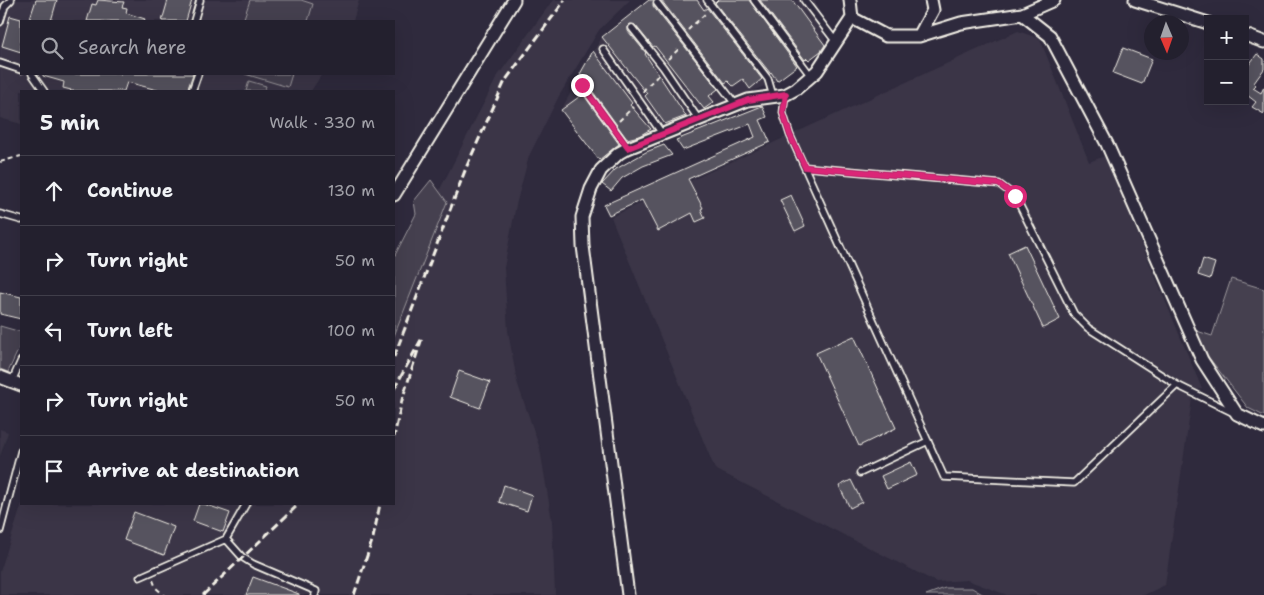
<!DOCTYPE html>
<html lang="en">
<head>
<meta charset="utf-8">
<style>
  :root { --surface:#23202e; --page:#2b2836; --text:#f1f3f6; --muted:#a3a3aa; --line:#403e4a }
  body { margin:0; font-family:"Shantell Sans",sans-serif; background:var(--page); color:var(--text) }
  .controls { position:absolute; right:15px; top:15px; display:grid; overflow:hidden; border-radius:0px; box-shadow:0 5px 20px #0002 }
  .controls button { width:45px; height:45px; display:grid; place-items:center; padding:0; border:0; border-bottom:1px solid var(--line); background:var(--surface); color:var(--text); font:25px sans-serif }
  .compass { position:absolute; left:1144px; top:15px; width:45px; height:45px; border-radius:50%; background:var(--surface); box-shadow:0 5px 20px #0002; rotate:178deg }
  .stop { position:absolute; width:15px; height:15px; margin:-11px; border:4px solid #db2777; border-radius:50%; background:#fff }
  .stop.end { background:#db2777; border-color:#fff; box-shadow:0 1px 5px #0008 }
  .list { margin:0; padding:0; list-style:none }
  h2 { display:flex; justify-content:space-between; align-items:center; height:65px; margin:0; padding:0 20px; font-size:21px }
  h2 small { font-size:16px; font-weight:400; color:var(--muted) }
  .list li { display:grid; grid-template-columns:32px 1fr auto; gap:15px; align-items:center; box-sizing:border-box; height:70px; padding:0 20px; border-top:1px solid var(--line) }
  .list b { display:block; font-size:19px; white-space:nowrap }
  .list em { font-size:16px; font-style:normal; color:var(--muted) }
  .icon { flex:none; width:28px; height:28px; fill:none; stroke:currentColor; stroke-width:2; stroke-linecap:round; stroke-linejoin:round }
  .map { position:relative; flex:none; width:1264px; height:595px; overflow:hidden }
  .search { position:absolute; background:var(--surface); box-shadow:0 5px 20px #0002; left:20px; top:20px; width:375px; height:55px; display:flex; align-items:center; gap:12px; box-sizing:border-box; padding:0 18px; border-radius:0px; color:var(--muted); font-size:19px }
  .panel { position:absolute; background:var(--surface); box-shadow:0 5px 20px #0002; left:20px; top:90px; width:375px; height:415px; border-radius:0px }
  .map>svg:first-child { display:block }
  .built { fill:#3b3647 }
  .green { fill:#454050; stroke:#9c989c }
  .building { fill:#56525f; stroke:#f4f1e8 }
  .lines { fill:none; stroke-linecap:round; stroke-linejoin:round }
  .lane-casing { stroke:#f4f1e8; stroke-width:9 }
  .street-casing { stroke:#f4f1e8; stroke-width:15 }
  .path { stroke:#f4f1e8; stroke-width:2; stroke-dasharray:5 4; stroke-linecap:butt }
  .lane { stroke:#2f2a3d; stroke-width:5.5 }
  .street { stroke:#2f2a3d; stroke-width:11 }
  .rail { stroke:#f4f1e8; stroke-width:3; stroke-dasharray:8 4; stroke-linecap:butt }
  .route { stroke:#db2777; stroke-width:6 }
</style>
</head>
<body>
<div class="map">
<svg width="1264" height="595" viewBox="0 0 1264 595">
  <rect width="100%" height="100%" fill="#2f2a3d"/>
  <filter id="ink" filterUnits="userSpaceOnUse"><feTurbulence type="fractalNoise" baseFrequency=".02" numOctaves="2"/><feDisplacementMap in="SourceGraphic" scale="10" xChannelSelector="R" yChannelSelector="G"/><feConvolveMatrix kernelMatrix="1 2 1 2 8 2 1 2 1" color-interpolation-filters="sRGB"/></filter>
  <g filter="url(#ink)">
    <!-- built -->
    <path class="built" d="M0,0h359l-6,21h-332v53h301l-11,17h-290v33l-21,-6z
      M553,0h77l-31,30 -40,66 -30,60 -13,49 -12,63 4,63 9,51 23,67 12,72 3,74h-555v-23l22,-68h372v-224l103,-203z
      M649,0h166l12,47 -50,34 -145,59 -33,20 -38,-50 41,-73z
      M1018,31l22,8 49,123 16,-6 97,233 -6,1 -4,9 -27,186 -21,10h-137l-40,-15 -31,2 -221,-113 -104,-252z
      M0,429l8,3 -8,24z"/>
    <!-- green -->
    <path class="green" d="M250,0h51l12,4 -5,17h-65z
      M245,74h47l-4,13z
      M249,81l17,5 -2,5h-18z
      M431,180l16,22 -53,134v-79l22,-43 -2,-13z
      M1231,279l33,10v127l-16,-8 -52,-67 1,-10 15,5z
      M0,326l21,6v12l-13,28 -8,-3z
      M945,588h27l12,7h-58z"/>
    <!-- building -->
    <path class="building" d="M36,0h21l-6,21h-22z
      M98,0l26,2 -2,5 5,1 -1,5 19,6 -1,2h-57l5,-17 4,1z
      M168,0h24l-6,21h-24z
      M649,0h5l-1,6 65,83 -9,7 5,6 -10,7 -49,-63 -2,1 -18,-22 -5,-1 -2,3v4l18,22 -1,1 41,62 -21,8 -20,-28 2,-2 -45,-57z
      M661,0h36l7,10 3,-2 55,71 -12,10 -7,-10 -10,7 -5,-5 -3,2z
      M718,0h31l48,66 -20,15 -6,-9 -1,1 -55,-70z
      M760,0h32l33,45 -4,6 -12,9 -2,-2 -2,2z
      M10,16l11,3v33l-19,-6z
      M1123,48l29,11 -10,25 -29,-11z
      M593,51l39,52 -2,2 21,24 -12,7 -12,3 -47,-65z
      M1257,54l7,5v10l-10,14 2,2 -3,3 8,5 3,-6v27l-12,-7 4,-5 -9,-7 -2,2v-27z
      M43,74h150l-6,17h-26l-34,-9 -3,9h-54l1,-1 -8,-2 1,-6 -21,-6z
      M583,94l36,50 -20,16 -38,-50z
      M762,106l5,11 -7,3 10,22 -82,37 15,29 -2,1 4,9 -9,4 -4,-9 -34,18 -16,-31 -33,15 -5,-10 151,-68 -5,-13 -67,26 -7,-10z
      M664,145l8,10 -29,11 -21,12 -11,13 -9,-7 14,-15 30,-17z
      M791,195l14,31 -10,5 -15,-31z
      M1025,245l35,74 -17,9 -35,-75z
      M1203,259l12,4 -5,16 -12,-4z
      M0,292l21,5v22l-21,-5z
      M854,336l42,92 -37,18 -43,-93z
      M459,371l31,11 -10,26 -30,-11z
      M911,462l6,13 -30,14 -6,-13z
      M851,480l11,22 -12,6 -11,-22z
      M504,485l28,10 -5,16 -28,-9z
      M199,504h5l26,9 -7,19 -30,-11z
      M134,512l40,15 -10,28 -40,-15z
      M253,577l46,17v1h-53z"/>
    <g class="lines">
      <defs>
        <path id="lane" d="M707,0l61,79 5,17
          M754,0l57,76
          M804,0l32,42
          M657,3l79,102
          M194,21l6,-21
          M0,22l5,-16 6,-6
          M632,28l31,39 36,53
          M603,49l60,86
          M0,63l21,7
          M32,74l12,17
          M582,85l46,63
          M192,91l6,-17
          M785,95l-2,18 7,22 154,342 130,6 103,-98 57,28
          M805,167l194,17 16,12 59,118 14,14 89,57
          M0,214l21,6
          M12,381l9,-20
          M860,473l68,-32
          M0,531l21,-80
          M226,539l16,18 11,7 63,27 -1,4
          M140,577l86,-38 20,-35"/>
        <path id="street" d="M1135,0l73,23
          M1022,14l32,-14
          M852,18l34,18h33l42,-13 61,-9 28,22 57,108 95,216 35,54 27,13
          M1245,35l19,7
          M919,36l14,-26 -2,-10
          M394,195l120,-195
          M0,377l21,8
          M628,595l-45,-349 -1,-29 9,-28 10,-19 18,-17 9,-5 120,-48 37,-5 11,-6 21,-18 35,-53 -2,-18"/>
      </defs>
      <!-- lane casing -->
      <use href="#lane" class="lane-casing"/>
      <!-- street casing -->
      <use href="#street" class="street-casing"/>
      <!-- path -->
      <path class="path" d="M688,30l18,-17
        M668,59l13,-12
        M643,92c3,-7 11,-11 16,-18
        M619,121l14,-14
        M0,162l21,-6
        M153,580l3,8 8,7"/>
      <!-- lane -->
      <use href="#lane" class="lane"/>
      <!-- street -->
      <use href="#street" class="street"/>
      <!-- rail -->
      <path class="rail" d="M394,357l72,-189 39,-87 60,-81
        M394,389l28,-51 -20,62 -8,37
        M203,595l96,-91
        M354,595l19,-57 7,-34"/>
    </g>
  </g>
  <g class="lines" filter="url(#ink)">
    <!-- route -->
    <path class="route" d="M582,85l46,63 120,-48 38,-6 -3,19 7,22 15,32 194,17 16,12"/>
  </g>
</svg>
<div class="controls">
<button>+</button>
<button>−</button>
</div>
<svg class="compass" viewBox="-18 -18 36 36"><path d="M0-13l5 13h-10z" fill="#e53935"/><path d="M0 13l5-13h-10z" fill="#a3a3aa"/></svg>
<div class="stop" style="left:1015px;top:196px"></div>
<div class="stop end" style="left:582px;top:85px"></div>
<div class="search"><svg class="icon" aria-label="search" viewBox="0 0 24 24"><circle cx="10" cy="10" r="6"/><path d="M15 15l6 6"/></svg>Search here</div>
<section class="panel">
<h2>5 min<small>Walk · 330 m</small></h2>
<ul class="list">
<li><svg class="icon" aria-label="ahead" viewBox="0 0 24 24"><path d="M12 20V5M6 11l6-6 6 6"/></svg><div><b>Continue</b></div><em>130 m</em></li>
<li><svg class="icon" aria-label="right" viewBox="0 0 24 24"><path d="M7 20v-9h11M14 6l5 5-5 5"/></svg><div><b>Turn right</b></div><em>50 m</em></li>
<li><svg class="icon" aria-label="left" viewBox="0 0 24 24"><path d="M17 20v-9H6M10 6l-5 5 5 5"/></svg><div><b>Turn left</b></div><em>100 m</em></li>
<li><svg class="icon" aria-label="right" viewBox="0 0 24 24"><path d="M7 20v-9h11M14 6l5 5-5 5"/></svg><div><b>Turn right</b></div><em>50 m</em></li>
<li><svg class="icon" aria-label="arrive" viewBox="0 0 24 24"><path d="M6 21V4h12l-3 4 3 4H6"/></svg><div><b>Arrive at destination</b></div></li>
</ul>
</section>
</div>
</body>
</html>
